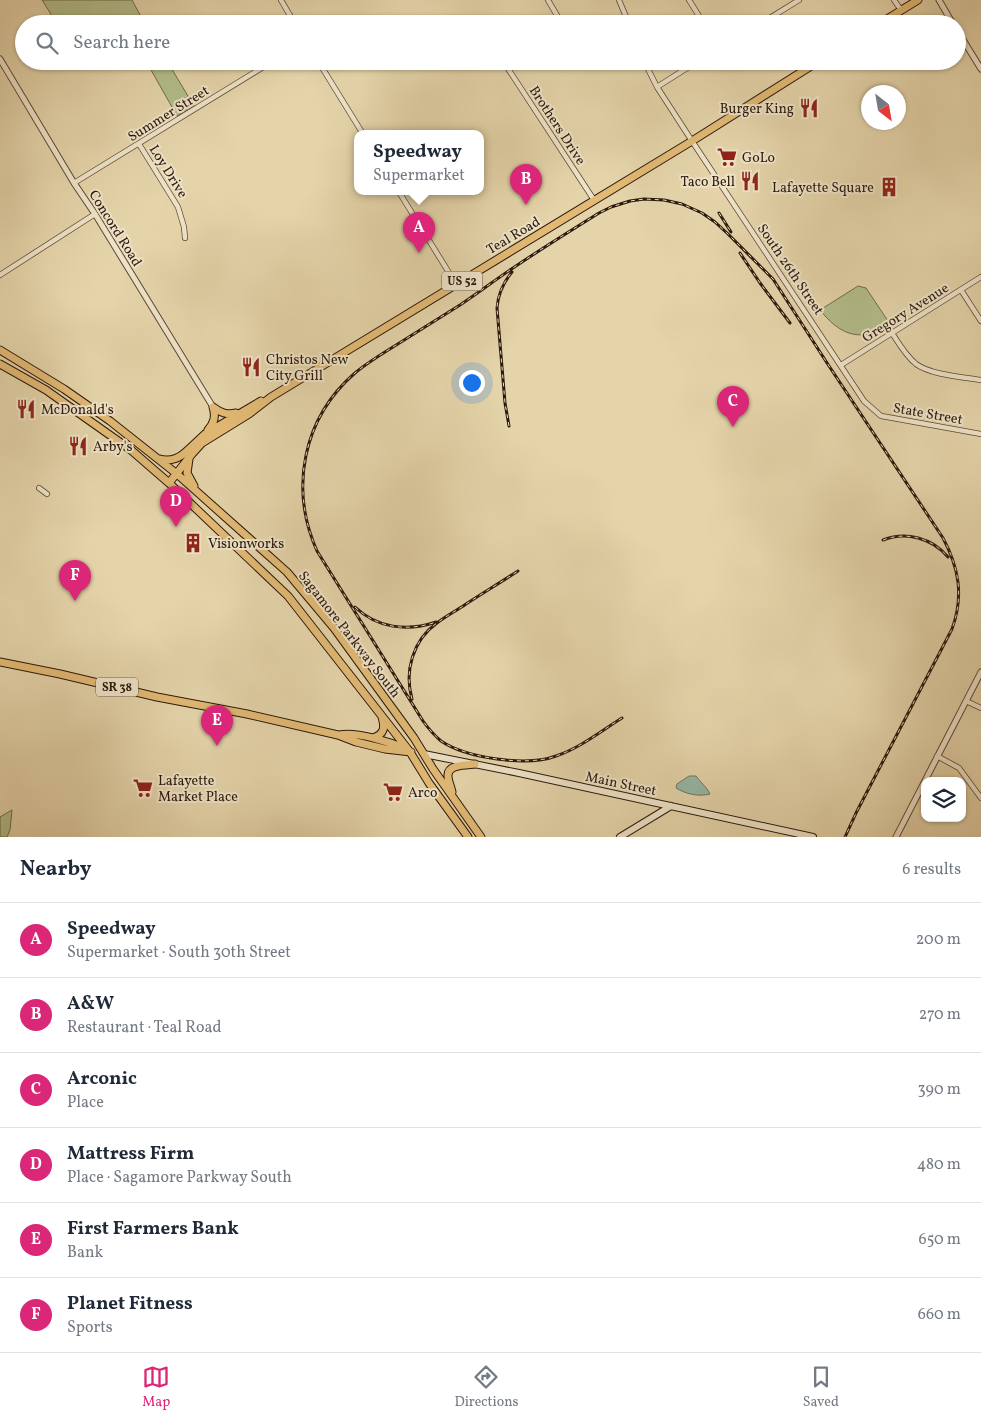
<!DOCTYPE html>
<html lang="en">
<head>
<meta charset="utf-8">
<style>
  :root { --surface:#fff; --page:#f2f2f3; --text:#1f2937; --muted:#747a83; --line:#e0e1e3; --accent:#db2777 }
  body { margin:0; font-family:Vollkorn,serif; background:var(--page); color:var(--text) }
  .controls { position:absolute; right:15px; bottom:15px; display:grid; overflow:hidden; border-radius:10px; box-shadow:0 1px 4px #0004 }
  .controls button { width:45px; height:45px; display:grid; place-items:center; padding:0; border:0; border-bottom:1px solid var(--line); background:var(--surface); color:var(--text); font:25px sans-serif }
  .compass { position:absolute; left:861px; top:85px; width:45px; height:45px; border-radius:50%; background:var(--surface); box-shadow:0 1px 4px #0004; rotate:149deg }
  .you { position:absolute; left:471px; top:382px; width:18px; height:18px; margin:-12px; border:4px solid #fff; border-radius:50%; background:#1a73e8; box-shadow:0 0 0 8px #1a73e833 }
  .badge { display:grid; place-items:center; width:32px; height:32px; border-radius:50%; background:var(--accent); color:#fff; font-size:16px; font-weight:700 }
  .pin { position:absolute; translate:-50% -41px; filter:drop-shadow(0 1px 2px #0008) }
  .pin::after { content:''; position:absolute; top:26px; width:18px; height:15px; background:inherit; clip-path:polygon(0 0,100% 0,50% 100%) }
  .popup { position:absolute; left:354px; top:130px; width:130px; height:65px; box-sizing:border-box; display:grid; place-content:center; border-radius:10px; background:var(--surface); filter:drop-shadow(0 1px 4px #0005); font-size:16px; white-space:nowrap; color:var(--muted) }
  .popup b { font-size:19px; color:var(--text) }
  .popup::after { content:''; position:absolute; left:50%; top:100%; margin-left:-10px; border:10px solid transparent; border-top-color:var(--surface) }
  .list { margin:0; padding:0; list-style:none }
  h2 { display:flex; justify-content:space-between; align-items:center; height:65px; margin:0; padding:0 20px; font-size:21px }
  h2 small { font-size:16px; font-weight:400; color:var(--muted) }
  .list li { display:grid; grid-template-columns:32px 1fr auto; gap:15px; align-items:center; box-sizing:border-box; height:75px; padding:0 20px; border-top:1px solid var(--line) }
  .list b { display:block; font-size:19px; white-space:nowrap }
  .list p { margin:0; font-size:16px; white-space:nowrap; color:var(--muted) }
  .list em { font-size:16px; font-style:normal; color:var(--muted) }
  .icon { flex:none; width:28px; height:28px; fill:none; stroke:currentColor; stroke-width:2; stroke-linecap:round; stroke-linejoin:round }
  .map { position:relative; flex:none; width:981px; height:837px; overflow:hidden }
  .search { position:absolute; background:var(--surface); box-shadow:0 1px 4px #0004; left:15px; right:15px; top:15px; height:55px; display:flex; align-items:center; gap:12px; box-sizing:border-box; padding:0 18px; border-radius:28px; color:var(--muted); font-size:19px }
  .sheet { height:515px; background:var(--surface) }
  nav { display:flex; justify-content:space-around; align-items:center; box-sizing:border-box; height:70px; border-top:1px solid var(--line); background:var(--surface); font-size:14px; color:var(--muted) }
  nav a { display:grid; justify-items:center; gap:2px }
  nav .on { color:var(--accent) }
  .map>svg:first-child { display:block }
  .green { fill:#b2bd8a; stroke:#6f6b4b }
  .water { fill:#96b8a6; stroke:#6c7868 }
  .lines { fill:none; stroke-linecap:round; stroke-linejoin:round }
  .minor-casing { stroke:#5a4834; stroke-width:6 }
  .tertiary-casing { stroke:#5a4834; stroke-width:7 }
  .secondary-casing { stroke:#2c190c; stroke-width:8 }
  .primary-casing { stroke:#2c190c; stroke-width:9 }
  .minor { stroke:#eee3c8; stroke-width:4.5 }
  .tertiary { stroke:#eee3c8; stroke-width:5 }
  .secondary { stroke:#eee3c8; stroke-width:6 }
  .primary { stroke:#e2ba75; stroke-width:7 }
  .rail-casing { stroke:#2c190c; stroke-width:3 }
  .rail { stroke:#eee3c8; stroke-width:1; stroke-dasharray:4; stroke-linecap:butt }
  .labels { text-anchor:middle; stroke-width:4; stroke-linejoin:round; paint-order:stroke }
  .shield { fill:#eee3c8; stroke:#665644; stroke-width:1 }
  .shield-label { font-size:12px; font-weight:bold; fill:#2c190c }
  .poi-label { font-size:14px; fill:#2c190c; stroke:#eee3c8; text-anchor:start }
  .street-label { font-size:14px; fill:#2c190c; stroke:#eee3c8 }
</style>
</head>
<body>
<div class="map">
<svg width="981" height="837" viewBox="0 0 981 837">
  <rect width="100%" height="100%" fill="#e5d4aa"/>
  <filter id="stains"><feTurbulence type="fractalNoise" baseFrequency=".004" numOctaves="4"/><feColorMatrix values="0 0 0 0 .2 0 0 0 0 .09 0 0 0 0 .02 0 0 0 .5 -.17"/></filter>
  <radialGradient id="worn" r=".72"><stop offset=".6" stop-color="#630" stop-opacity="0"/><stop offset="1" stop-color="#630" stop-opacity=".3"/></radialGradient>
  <!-- green -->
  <path class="green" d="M42,0h90l13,24h-88z
    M146,61h21l27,45 -17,10z
    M858,286l8,2 24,36c-6,3 -12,7 -18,9 -23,7 -39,-7 -52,-23z
    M12,810l-2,20 -3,7h-7v-20z"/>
  <!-- water -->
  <path class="water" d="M689,776h7c4,6 11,11 14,18 -12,3 -24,0 -34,-6l1,-4z"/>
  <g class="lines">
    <defs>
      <path id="minor" d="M281,0l14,24
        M548,0l14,24
        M619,0l10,24
        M689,0l15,24
        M894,0l7,10
        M760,24l39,-24
        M318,61l45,73
        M503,61l91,139
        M589,61c15,10 23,6 38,0
        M644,61l13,26 35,54 172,260 17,15 6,1 94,17
        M657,87l41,-26
        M139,144l39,63 6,20 1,11
        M74,183l199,-122
        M399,192l57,92
        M0,275l95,-61
        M961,290l20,31
        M892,333c7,11 14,23 24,31 15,11 47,13 65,16
        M841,365l140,-88
        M39,488l8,6
        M966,701l15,7
        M937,756l22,12 22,30"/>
      <path id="tertiary" d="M939,0l14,24
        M957,30l24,39
        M0,59l74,124 21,31 118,193
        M896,837l85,-165"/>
      <path id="secondary" d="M424,754l95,19 294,64
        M620,837l51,-31"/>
      <path id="primary" d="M879,24l39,-24
        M0,350l64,39 46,32 67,53 110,98 47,56 80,110 19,31 48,68
        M0,364l46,26 85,60 38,33 119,113 122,156 19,31 39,54
        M213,407c8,6 14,8 23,6
        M208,430c6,-7 8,-13 5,-23
        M189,449l16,-15 56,-33
        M159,459c13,3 21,-1 30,-10
        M189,459l-2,14 7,13
        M169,483l23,-29 10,-11 47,-29 22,-17 421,-256 127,-80
        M0,662l60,12 97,23 90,17 91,21 18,7 29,7 26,3
        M339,735c17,-4 51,7 67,14
        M373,738c12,-4 12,-11 9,-21
        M452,792c-1,-5 -4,-11 -4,-16 -1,-12 19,-11 27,-12"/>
    </defs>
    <!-- minor casing -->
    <use href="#minor" class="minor-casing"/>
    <!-- tertiary casing -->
    <use href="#tertiary" class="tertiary-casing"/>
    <!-- secondary casing -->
    <use href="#secondary" class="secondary-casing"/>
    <!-- primary casing -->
    <use href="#primary" class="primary-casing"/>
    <!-- minor -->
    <use href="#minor" class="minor"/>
    <!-- tertiary -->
    <use href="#tertiary" class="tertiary"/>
    <!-- secondary -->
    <use href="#secondary" class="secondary"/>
    <!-- primary -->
    <use href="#primary" class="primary"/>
    <defs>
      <path id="rail" d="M719,213l12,19
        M740,253l20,30 30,40
        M509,426l-4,-23 -8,-95c1,-14 6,-25 15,-36
        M883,540c23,-9 49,-2 65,17
        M355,607c22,21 52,25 81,15
        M412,699c-8,-28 1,-59 25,-76 9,-7 19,-12 29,-19 17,-11 35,-22 52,-33
        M622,718c-21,13 -42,30 -66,38 -29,11 -90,2 -115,-15 -7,-6 -13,-13 -18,-20l-106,-170c-28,-63 -14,-133 38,-178 12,-10 25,-18 38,-26 22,-14 45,-28 67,-42 18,-12 35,-25 53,-37 28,-19 57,-37 86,-55l12,-6 19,-6 14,-2 20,1 18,4 20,9 13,9 13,12 45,45 9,14 47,73 114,172c16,30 21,58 9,91l-96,184 -11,24"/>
    </defs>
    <!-- rail casing -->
    <use href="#rail" class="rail-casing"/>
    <!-- rail -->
    <use href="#rail" class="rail"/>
  </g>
  <!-- icons -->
  <defs>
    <symbol id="restaurant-bare" viewBox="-9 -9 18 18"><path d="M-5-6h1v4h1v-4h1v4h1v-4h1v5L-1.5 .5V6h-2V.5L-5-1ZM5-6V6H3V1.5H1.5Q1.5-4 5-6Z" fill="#8f2418" stroke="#eee3c8" stroke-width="2.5" paint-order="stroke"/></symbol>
    <symbol id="supermarket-bare" viewBox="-9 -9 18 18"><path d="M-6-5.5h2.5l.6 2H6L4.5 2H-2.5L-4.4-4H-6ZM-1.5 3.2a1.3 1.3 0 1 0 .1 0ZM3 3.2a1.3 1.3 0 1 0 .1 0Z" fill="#8f2418" stroke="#eee3c8" stroke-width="2.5" paint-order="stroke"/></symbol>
    <symbol id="building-bare" viewBox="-9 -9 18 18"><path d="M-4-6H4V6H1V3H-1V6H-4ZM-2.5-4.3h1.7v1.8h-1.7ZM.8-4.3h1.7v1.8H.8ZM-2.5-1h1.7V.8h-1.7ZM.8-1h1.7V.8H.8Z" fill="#8f2418" stroke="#eee3c8" stroke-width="2.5" paint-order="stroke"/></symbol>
  </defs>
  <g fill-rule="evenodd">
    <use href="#restaurant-bare" x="795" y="94" width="28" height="28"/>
    <use href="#supermarket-bare" x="713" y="143" width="28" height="28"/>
    <use href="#restaurant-bare" x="736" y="167" width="28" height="28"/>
    <use href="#building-bare" x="875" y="173" width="28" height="28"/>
    <use href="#restaurant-bare" x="237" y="353" width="28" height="28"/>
    <use href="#restaurant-bare" x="12" y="395" width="28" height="28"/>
    <use href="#restaurant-bare" x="64" y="432" width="28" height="28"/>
    <use href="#building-bare" x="179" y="529" width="28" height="28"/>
    <use href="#supermarket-bare" x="129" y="774" width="28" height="28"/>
    <use href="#supermarket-bare" x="379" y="778" width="28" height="28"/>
  </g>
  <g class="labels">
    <!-- shield labels -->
    <g class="shield">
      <rect x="442" y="271.5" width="40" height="19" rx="4"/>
      <rect x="96" y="677.5" width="42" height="19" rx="4"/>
    </g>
    <g class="shield-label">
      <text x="462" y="285">US 52</text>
      <text x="117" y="691">SR 38</text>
    </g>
    <!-- poi labels -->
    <g class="poi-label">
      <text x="794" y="113" text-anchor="end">Burger King</text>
      <text x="742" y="162">GoLo</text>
      <text x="735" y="186" text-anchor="end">Taco Bell</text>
      <text x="874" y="192" text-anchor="end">Lafayette Square</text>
      <text x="266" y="364">Christos New<tspan x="266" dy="16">City Grill</tspan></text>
      <text x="41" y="414">McDonald's</text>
      <text x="93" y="451">Arby's</text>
      <text x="208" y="548">Visionworks</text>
      <text x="158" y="785">Lafayette<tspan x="158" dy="16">Market Place</tspan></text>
      <text x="408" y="797">Arco</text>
    </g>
    <!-- street labels -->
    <g class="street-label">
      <text transform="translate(168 113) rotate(-32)" y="5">Summer Street</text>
      <text transform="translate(558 125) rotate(57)" y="5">Brothers Drive</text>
      <text transform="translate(169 171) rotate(58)" y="5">Loy Drive</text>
      <text transform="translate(116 228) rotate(58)" y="5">Concord Road</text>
      <text transform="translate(513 235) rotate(-31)" y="5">Teal Road</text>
      <text transform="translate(791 269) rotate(56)" y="5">South 26th Street</text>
      <text transform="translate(905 312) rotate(-32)" y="5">Gregory Avenue</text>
      <text transform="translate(928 413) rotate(10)" y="5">State Street</text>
      <text transform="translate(350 634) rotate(52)" y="5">Sagamore Parkway South</text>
      <text transform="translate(621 783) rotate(12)" y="5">Main Street</text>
    </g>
  </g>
  <rect width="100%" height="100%" filter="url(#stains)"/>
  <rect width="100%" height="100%" fill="url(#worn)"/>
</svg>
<div class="controls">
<button><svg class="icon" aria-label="layers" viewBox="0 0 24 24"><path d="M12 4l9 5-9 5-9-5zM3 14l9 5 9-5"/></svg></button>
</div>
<svg class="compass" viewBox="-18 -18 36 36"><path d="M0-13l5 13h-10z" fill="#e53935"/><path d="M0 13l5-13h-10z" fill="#747a83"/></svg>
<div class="you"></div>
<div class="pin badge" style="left:419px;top:253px">A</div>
<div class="popup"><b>Speedway</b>Supermarket</div>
<div class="pin badge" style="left:526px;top:205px">B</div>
<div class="pin badge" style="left:733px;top:427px">C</div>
<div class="pin badge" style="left:176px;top:527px">D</div>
<div class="pin badge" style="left:217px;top:746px">E</div>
<div class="pin badge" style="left:75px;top:601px">F</div>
<div class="search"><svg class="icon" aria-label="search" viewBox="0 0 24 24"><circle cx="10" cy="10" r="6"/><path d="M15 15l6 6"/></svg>Search here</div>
</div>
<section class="sheet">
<h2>Nearby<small>6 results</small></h2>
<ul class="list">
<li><span class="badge">A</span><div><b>Speedway</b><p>Supermarket · South 30th Street</p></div><em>200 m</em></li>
<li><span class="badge">B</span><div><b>A&amp;W</b><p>Restaurant · Teal Road</p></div><em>270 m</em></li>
<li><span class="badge">C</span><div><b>Arconic</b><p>Place</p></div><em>390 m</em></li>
<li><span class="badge">D</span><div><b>Mattress Firm</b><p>Place · Sagamore Parkway South</p></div><em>480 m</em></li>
<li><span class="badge">E</span><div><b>First Farmers Bank</b><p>Bank</p></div><em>650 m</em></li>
<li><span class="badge">F</span><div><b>Planet Fitness</b><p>Sports</p></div><em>660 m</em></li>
</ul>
</section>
<nav>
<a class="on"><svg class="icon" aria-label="map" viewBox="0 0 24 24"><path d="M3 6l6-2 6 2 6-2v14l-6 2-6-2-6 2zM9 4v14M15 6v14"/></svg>Map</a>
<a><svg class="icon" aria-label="directions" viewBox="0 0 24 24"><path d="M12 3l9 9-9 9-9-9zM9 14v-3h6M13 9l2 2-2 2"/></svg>Directions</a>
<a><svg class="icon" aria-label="saved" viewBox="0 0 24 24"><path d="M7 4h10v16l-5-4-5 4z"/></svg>Saved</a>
</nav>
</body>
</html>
